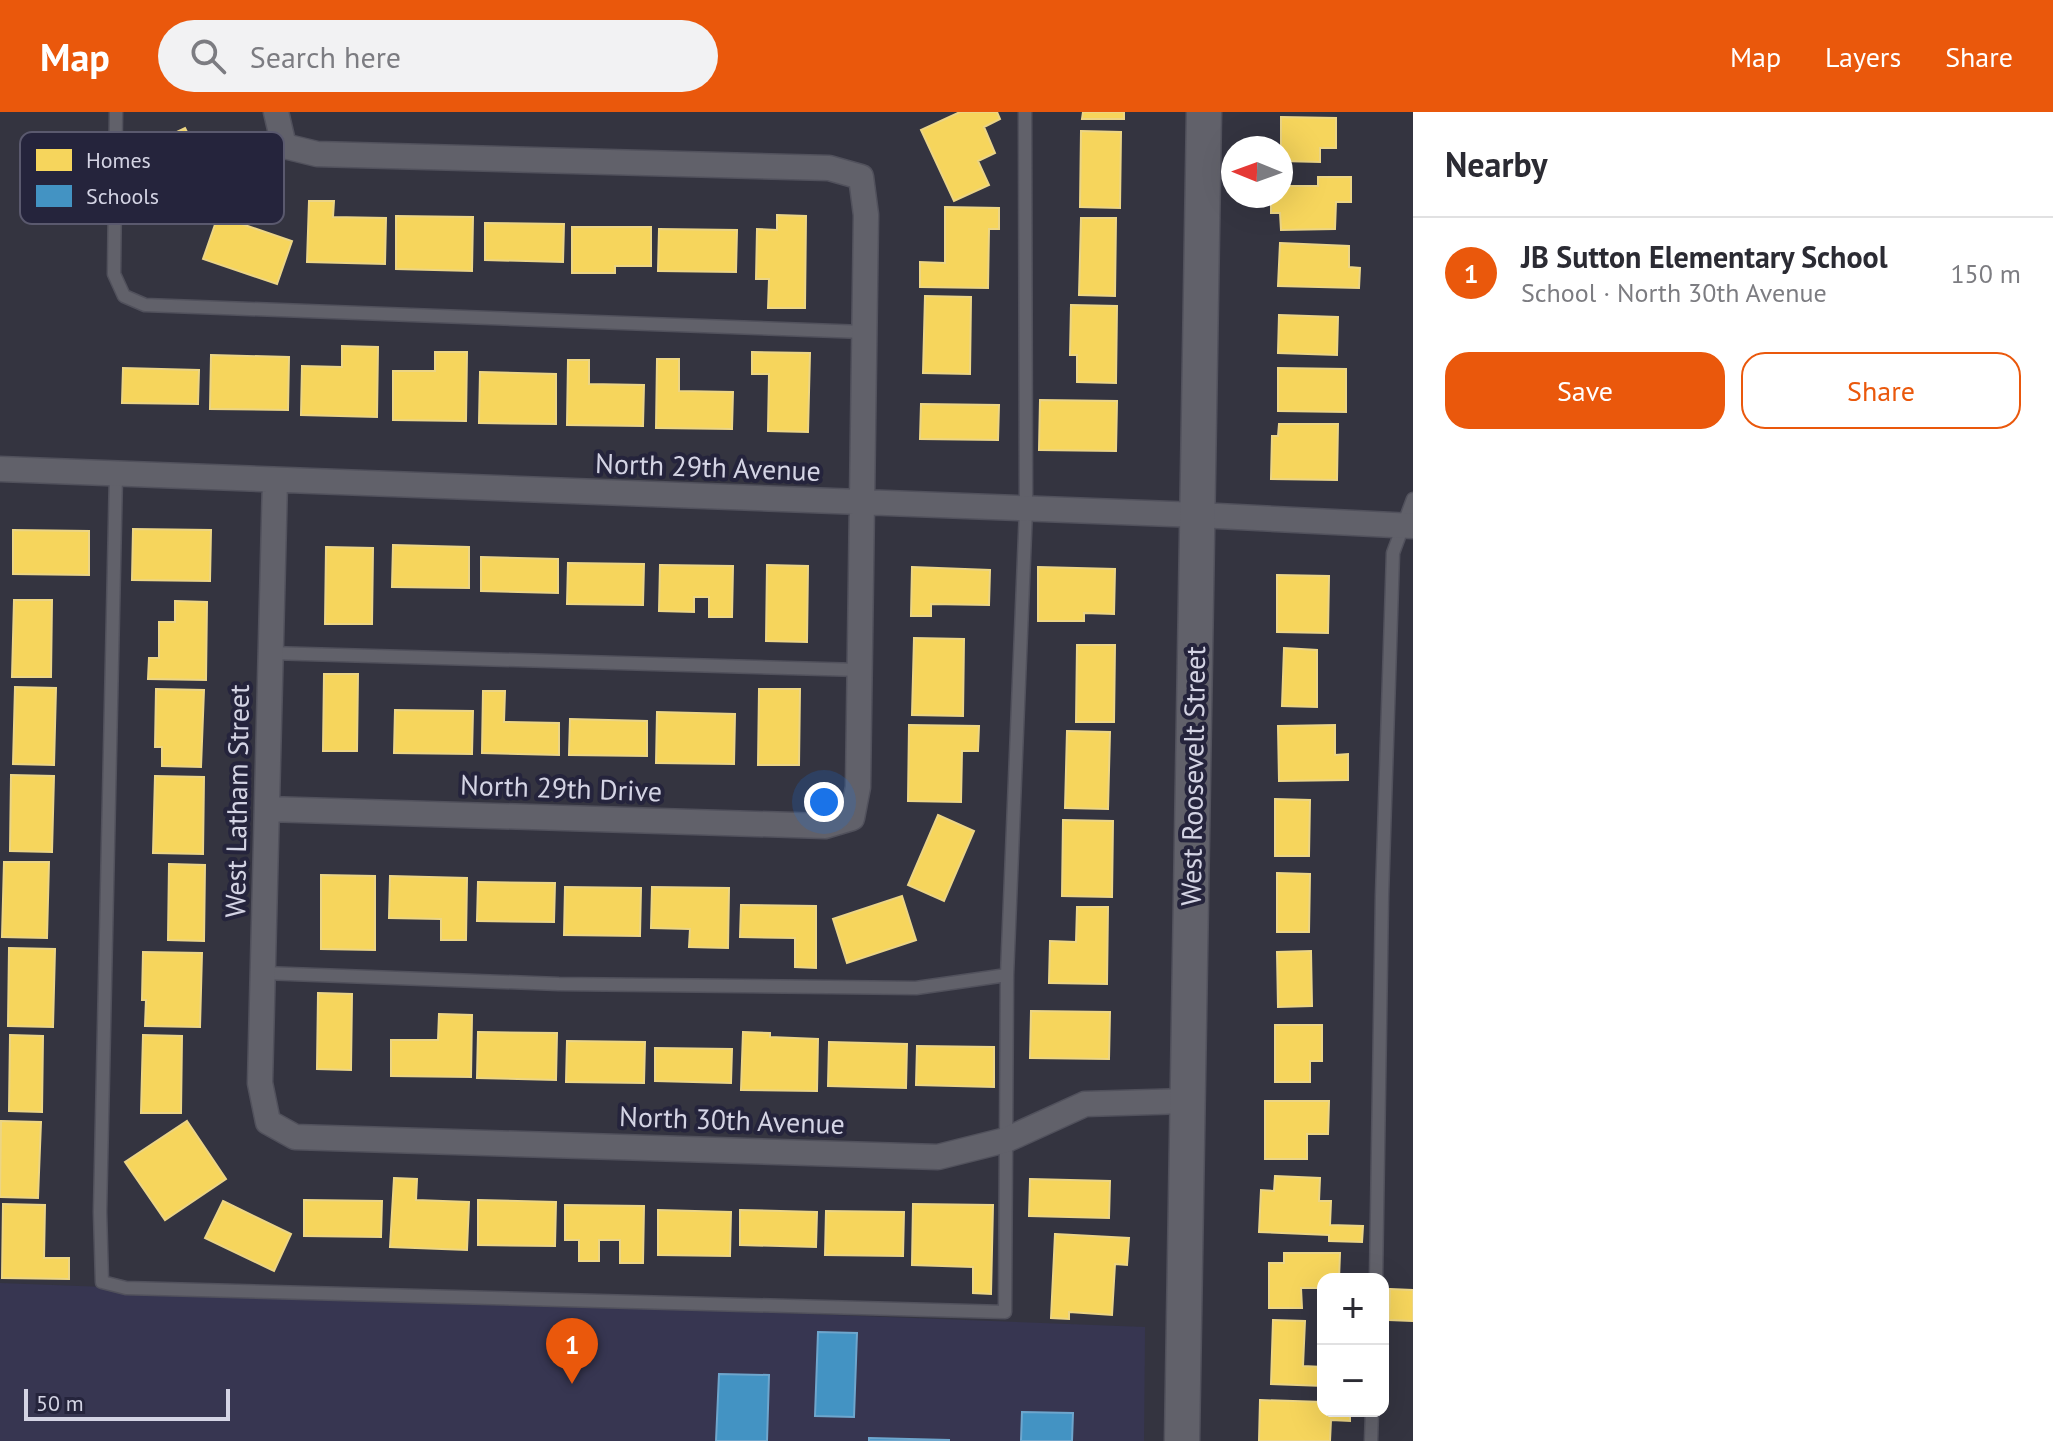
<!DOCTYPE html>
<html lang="en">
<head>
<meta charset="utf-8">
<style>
  :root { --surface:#fff; --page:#f2f2f3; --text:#2b2b33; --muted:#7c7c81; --line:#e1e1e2; --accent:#ea580c }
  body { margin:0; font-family:"PT Sans",sans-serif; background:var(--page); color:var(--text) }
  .controls { position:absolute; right:24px; bottom:24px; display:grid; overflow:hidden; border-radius:16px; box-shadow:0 8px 32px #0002 }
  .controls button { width:72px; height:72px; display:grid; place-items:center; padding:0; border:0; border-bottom:2px solid var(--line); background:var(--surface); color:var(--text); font:40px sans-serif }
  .compass { position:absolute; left:1221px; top:24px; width:72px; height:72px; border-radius:50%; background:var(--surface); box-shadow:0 8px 32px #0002; rotate:271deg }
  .scale { position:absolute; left:24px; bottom:20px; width:206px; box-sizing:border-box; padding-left:8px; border:4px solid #d4d4e4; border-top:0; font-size:22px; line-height:28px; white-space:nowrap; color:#d4d4e4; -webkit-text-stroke:6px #25243c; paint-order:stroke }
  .you { position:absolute; left:824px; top:690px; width:28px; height:28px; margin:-20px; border:6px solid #fff; border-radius:50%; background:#1a73e8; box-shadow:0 0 0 12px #1a73e833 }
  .badge { display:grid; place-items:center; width:52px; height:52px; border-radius:50%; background:var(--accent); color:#fff; font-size:26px; font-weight:700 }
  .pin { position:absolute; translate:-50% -66px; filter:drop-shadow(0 2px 4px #0008) }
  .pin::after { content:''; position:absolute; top:42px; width:28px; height:24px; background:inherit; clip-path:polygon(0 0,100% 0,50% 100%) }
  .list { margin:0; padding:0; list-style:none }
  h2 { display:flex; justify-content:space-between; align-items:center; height:104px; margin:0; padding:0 32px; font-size:34px }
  h2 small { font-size:26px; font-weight:400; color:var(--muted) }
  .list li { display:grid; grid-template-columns:52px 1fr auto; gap:24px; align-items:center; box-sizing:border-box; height:112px; padding:0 32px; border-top:2px solid var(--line) }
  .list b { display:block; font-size:30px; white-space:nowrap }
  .list p { margin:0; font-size:26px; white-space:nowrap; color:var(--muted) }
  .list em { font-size:26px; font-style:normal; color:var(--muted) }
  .actions { display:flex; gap:16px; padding:24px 32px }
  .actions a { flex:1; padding:18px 0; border:2px solid var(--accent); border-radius:24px; text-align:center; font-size:28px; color:var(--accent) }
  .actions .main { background:var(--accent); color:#fff }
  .icon { flex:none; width:44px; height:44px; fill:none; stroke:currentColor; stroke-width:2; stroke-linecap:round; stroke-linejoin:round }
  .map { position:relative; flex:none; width:1413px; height:1329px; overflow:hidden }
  header { display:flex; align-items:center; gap:48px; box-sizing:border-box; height:112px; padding:0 40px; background:var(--accent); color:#fff }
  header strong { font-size:38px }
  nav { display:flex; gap:44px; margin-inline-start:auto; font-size:28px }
  .search { width:560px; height:72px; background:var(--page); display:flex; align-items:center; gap:20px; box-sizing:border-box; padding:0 28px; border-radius:44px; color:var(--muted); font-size:30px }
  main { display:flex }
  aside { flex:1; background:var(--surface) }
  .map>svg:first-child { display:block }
  .built { fill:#373651 }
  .homes { fill:#f6d55c; stroke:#ecd585; stroke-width:2 }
  .schools { fill:#4393c3; stroke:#6ea6cd; stroke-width:2 }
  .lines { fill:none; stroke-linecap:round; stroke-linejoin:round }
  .lane-casing { stroke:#51515c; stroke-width:15 }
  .street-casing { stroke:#51515c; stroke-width:27 }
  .secondary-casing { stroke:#51515c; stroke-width:37 }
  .lane { stroke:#61616a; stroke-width:12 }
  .street { stroke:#61616a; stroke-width:24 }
  .secondary { stroke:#61616a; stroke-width:34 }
  .labels { text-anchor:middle; stroke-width:8; stroke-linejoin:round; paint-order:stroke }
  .street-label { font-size:28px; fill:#d4d4e4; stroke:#25243c }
  .key { fill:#25243c; stroke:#5a596e; stroke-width:2 }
  .key-label { font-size:22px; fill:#d4d4e4 }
</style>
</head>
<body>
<header>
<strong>Map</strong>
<div class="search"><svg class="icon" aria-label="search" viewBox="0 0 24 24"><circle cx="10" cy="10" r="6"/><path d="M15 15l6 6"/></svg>Search here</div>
<nav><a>Map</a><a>Layers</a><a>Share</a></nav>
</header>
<main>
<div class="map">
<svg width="1413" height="1329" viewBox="0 0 1413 1329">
  <rect width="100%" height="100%" fill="#343440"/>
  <!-- built -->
  <path class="built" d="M0,1171l1145,44 -1,114h-1144z"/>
  <!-- homes -->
  <path class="homes" d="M960,0h37l3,7 -16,8 11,26 -17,8 11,24 -35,16 -33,-71z
    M1083,0h41v7h-42z
    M1281,5l55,1v30h-16v14l-39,-1z
    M185,16l33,68 -39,18 -32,-68z
    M1081,19l40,1 -1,76 -40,-1z
    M1318,65h33v25h-15l-1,27 -54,1 -1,-17h-9v-17h10v-10h37z
    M309,89h25l-1,16 53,1 -1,46 -78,-2z
    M945,95l54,1v21h-10l-1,59 -68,-1v-25l25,1z
    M777,103l29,1 -1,92h-37l1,-29h-13l1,-50 20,1z
    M218,104l74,25 -15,43 -74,-25z
    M396,104l77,1 -1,54 -76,-2z
    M1081,106h35l-1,78 -36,-1z
    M485,111l79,1 -1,38 -78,-2z
    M572,115h79v39h-36v7h-43z
    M659,117l78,1 -1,42 -78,-1z
    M1280,131l69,3v21l11,1 -1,20 -81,-2z
    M925,184l46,1 -1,77 -47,-1z
    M1071,193l46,1 -1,77 -39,-1v-27h-7z
    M1279,203l59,2 -1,38 -59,-2z
    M342,234l36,1 -1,70 -76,-2 1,-49 40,1z
    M435,240h32l-1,69 -73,-1v-49h42z
    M752,240l58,1 -2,79 -40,-1 1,-57h-17z
    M211,243l78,2 -1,53 -78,-1z
    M657,247h22v32l54,1 -1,37 -76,-1z
    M568,248h21v24l55,1 -1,41 -76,-1z
    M123,256l76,2 -1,34 -76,-1z
    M1278,256l68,1v43l-68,-1z
    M480,260l76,2v50l-77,-1z
    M1040,288l77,1 -1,50 -77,-1z
    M921,292l78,1 -1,35 -78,-1z
    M1279,312h59l-1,56 -66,-1 1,-43h6z
    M133,417l78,1 -1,51 -78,-1z
    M13,418l76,1v44l-76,-1z
    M393,433l76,2v41l-77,-1z
    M326,435l47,1 -1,76h-47z
    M481,445l77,2v34l-77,-2z
    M568,451l76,1 -1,41 -76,-1z
    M660,453l73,1 -1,51h-23v-20h-15v15l-35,-1z
    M767,453l41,1 -1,76 -41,-1z
    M912,455l78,3 -1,35 -58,-1v12h-20z
    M1038,455l77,2 -1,45 -30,-1v8h-46z
    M1277,463l52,1 -1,57 -51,-1z
    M14,488h38l-1,77h-39z
    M175,489l32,1 -1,78 -58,-1 1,-21h10v-36h16z
    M914,526l50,1 -1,77 -51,-1z
    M1077,533h38l-1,77h-38z
    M1284,536l33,2v57l-35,-1z
    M324,562h34l-1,77h-34z
    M15,575l41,1 -2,77 -41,-1z
    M156,577l48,1 -3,77 -39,-1v-19h-7z
    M759,577h41l-1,76h-41z
    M483,579h22l-1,31 55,1v32l-77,-2z
    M395,598l78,1 -1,43 -78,-1z
    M657,600l78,2 -1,50 -78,-1z
    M570,607l77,2v35l-78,-1z
    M909,613l70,1 -1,25h-16l-1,51 -53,-1z
    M1335,613v30l13,-1v26l-69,1 -1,-55z
    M1067,619l43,1 -2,77 -43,-1z
    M11,663l43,1 -2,76 -42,-1z
    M155,664l49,1 -1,77 -50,-1z
    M1275,687l35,1 -1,56h-34z
    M938,703l36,16 -30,70 -36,-16z
    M1063,708l50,1 -1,76 -50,-1z
    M4,750h45l-2,76 -45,-1z
    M169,752l36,1 -1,76 -36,-1z
    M1277,761l33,1 -1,58h-32z
    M321,763l54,1v74l-54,-1z
    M390,764l77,2 -1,62h-25v-21l-52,-1z
    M478,770l77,1 -1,39 -77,-1z
    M565,775l76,1 -1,48 -76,-1z
    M652,775l77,1 -1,60 -39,-1 1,-18 -39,-1z
    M902,784l14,44 -69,23 -14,-44z
    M741,793l75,1v62l-21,-1v-29l-55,-1z
    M1077,795h31l-1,77 -58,-1 1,-42 26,1z
    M9,836l46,1 -2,78 -45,-1z
    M1311,839l1,55 -34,1 -1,-55z
    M143,840l59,1 -2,74 -55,-1 1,-26h-4z
    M318,881l34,1 -1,76 -34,-1z
    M1031,899l79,1 -1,47 -79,-1z
    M439,902l33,1 -1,62 -80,-1v-36h47z
    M1275,913h47v36h-12v21h-35z
    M478,920l79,1 -1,47 -79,-2z
    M743,920l27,1v4l48,2 -1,52 -76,-1z
    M10,923l33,1 -1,76 -33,-1z
    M143,923l39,1 -1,77h-40z
    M567,929l78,1 -1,41 -78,-1z
    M829,930l78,2 -1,44 -78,-2z
    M917,934l77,1v40l-78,-2z
    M655,936l77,1 -1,34 -76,-2z
    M1265,989h64l-1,33h-21v25h-42z
    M1,1009l40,1 -3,76 -38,-1z
    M187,1009l39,58 -61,41 -40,-58z
    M1275,1064l45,2 -1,23h12l-1,24 33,1 -1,16 -33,-1v-6l-70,-3 2,-42 13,1z
    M394,1066l23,1 -1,21 53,2 -2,48 -77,-3z
    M1030,1067l80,2 -1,37 -80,-2z
    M304,1088l78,1 -1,36 -77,-1z
    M478,1088l78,2 -1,44 -77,-1z
    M223,1089l68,33 -17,37 -69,-33z
    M3,1092l42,1 -1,53h25v21l-67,-1z
    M913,1092l80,1 -2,89 -18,-1v-26l-61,-2z
    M565,1093l79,1 -1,57h-23v-23h-21v21h-20v-21h-14z
    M658,1098l73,2 -1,44 -72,-1z
    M740,1098l77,2 -1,35 -76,-2z
    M826,1099l78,1 -1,44 -78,-1z
    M1055,1122l74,4 -2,27 -12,-1 -3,51 -43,-3v7l-18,-1z
    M1284,1141h56l-1,26h-16v9h-22l1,20h-33v-45h15z
    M1390,1177l23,1v31l-24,-1z
    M1273,1208l32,1 -2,45 20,1v19l-52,-2z
    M1260,1288l63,2v9h27v10l-19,-1 -1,21h-71z"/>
  <!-- schools -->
  <path class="schools" d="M818,1220l39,1 -3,84 -39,-1z
    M719,1262l50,1 -2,66h-51z
    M1022,1300l51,1 -1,28h-51z
    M869,1326l80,2v1h-80z"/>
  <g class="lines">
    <defs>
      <path id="lane" d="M116,0l-2,162 10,22 21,9 719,27
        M116,362l-16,738 2,70 24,6 879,24 2,-337
        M270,541l590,17
        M263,861l296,11 357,4 91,-13 19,-466 -1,-397
        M1376,1167l6,-383 11,-343 20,-54
        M1371,1329l1,-30"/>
      <path id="street" d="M0,357l1198,46 215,11
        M275,368l-15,603 8,39 27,15 643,20 68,-17 79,-36 102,-3
        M267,697l558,17 27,-8 6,-31 8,-572 -5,-38 -32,-9 -512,-14 -33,-8 -8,-34"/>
      <path id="secondary" d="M1182,1329l22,-1329"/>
    </defs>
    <!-- lane casing -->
    <use href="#lane" class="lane-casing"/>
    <!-- street casing -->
    <use href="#street" class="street-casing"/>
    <!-- secondary casing -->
    <use href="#secondary" class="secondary-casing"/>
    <!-- lane -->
    <use href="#lane" class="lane"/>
    <!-- street -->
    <use href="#street" class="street"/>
    <!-- secondary -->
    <use href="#secondary" class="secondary"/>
  </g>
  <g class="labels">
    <!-- street labels -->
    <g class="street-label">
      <text transform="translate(708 355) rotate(2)" y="10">North 29th Avenue</text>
      <text transform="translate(1193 664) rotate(-89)" y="10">West Roosevelt Street</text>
      <text transform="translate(561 676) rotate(2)" y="10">North 29th Drive</text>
      <text transform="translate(237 689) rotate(-89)" y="10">West Latham Street</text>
      <text transform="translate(732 1008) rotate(2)" y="10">North 30th Avenue</text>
    </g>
  </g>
  <!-- legend -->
  <rect x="20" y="20" width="264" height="92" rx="12" class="key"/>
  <rect x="36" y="37" width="36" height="22" fill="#f6d55c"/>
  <rect x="36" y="73" width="36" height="22" fill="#4393c3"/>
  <g class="key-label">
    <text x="86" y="56">Homes</text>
    <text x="86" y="92">Schools</text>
  </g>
</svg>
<div class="controls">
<button>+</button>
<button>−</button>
</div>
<svg class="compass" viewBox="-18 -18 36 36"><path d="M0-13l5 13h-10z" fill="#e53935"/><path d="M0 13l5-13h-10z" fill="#7c7c81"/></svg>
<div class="scale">50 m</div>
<div class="you"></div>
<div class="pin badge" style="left:572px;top:1272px">1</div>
</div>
<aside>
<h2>Nearby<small></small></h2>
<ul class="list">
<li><span class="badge">1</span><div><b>JB Sutton Elementary School</b><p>School · North 30th Avenue</p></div><em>150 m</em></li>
</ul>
<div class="actions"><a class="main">Save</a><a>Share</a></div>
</aside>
</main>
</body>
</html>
